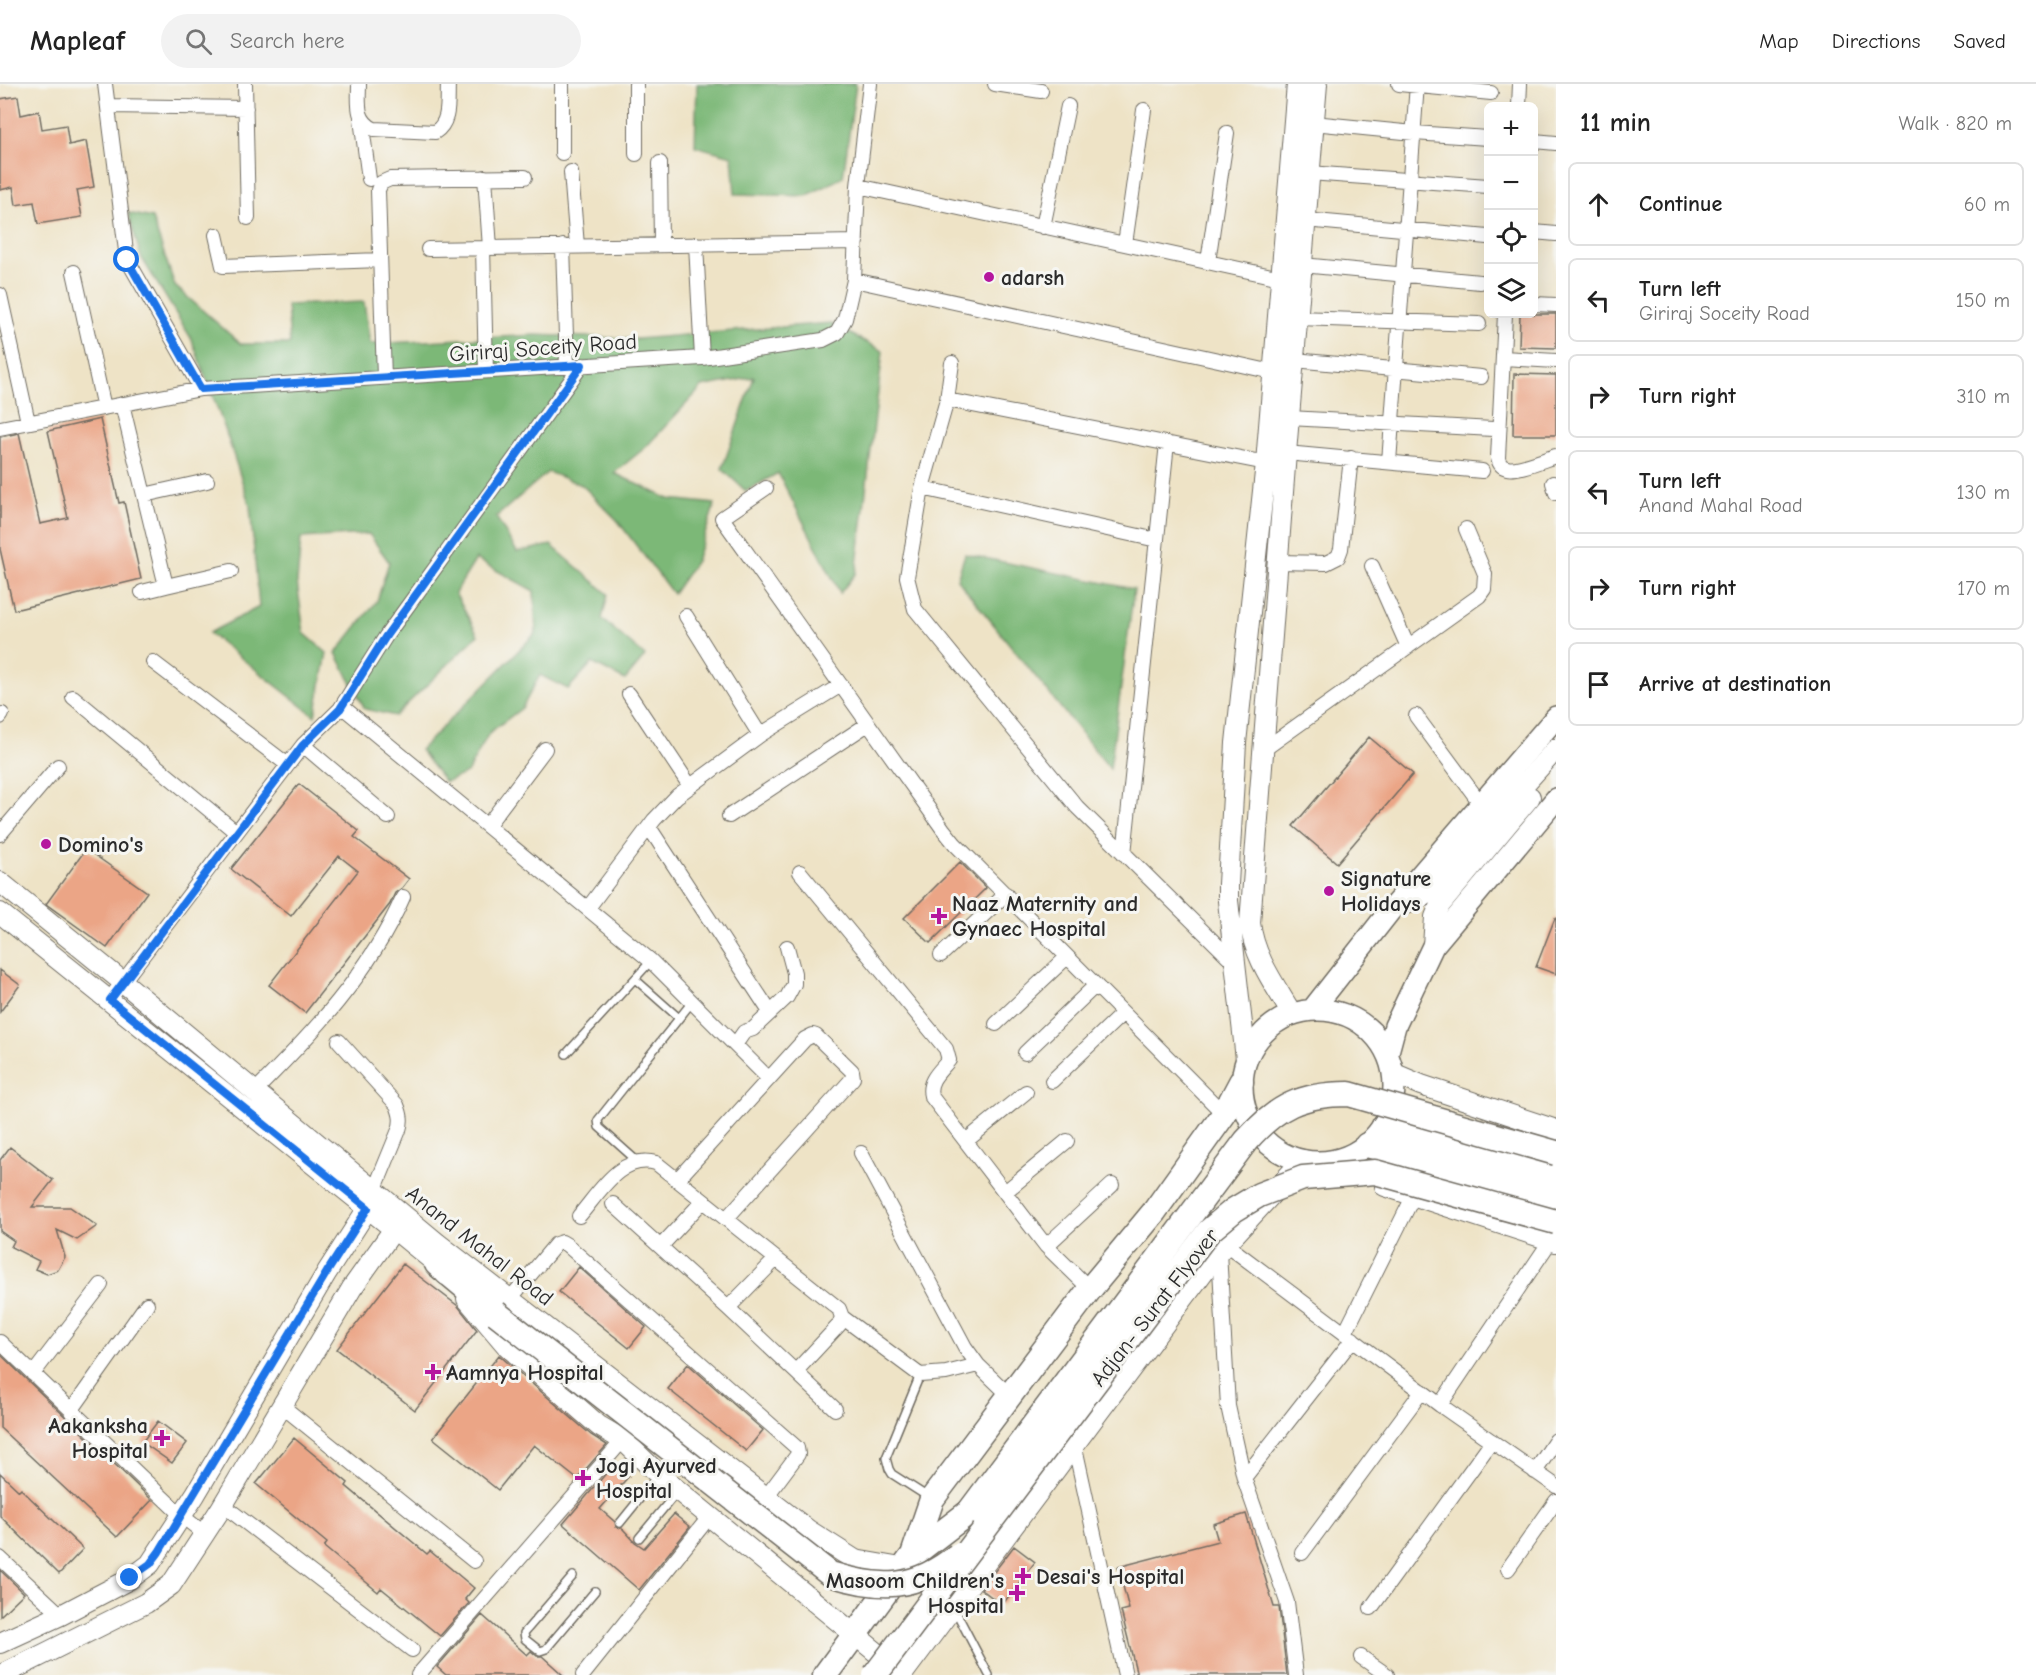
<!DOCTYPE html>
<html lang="en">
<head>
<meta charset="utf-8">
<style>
  :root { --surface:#fff; --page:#f2f2f2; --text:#222; --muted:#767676; --line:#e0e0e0 }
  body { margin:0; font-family:"Comic Neue",sans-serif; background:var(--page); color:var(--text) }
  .controls { position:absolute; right:18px; top:18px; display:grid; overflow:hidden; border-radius:9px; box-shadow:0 6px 24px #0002 }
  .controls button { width:54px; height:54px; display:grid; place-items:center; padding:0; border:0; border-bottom:2px solid var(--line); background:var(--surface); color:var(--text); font:30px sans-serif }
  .stop { position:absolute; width:18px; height:18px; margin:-14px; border:4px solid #1a73e8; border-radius:50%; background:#fff }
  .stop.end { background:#1a73e8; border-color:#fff; box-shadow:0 2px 6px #0008 }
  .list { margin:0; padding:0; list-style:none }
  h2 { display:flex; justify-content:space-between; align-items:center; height:78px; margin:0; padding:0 24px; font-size:26px }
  h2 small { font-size:20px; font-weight:400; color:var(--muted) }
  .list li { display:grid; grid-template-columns:39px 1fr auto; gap:18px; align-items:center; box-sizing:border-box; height:84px; margin:0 12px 12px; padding:0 12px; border:2px solid var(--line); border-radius:9px }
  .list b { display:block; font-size:22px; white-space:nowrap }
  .list p { margin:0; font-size:20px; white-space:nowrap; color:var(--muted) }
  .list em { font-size:20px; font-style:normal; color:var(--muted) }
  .icon { flex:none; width:33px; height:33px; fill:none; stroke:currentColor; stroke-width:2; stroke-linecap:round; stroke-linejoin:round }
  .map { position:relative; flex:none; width:1556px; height:1591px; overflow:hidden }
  header { display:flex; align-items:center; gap:36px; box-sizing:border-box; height:84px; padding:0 30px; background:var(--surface); border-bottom:2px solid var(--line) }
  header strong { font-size:28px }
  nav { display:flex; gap:33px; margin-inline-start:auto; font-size:21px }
  .search { width:420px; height:54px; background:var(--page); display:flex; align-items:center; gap:15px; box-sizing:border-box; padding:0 21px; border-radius:33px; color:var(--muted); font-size:22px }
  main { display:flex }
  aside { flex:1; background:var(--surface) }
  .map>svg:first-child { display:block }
  .forest { fill:#7cb877; stroke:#547251; stroke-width:1.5 }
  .building { fill:#eba586 }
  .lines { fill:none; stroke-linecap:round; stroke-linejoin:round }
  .lane-casing { stroke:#6f6b61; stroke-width:10 }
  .street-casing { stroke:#6f6b61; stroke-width:16 }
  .secondary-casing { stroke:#6f6b61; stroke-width:22 }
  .primary-casing { stroke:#6f6b61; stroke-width:24 }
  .highway-casing { stroke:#6f6b61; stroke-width:27 }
  .lane { stroke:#fff; stroke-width:7 }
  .street { stroke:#fff; stroke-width:14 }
  .secondary { stroke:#fff; stroke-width:20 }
  .primary { stroke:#fff; stroke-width:21 }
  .highway { stroke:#fff; stroke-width:24 }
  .highway-bridge-casing { stroke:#6f6b61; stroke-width:27; stroke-linecap:butt }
  .highway-bridge { stroke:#fff; stroke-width:24 }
  .route { stroke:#1a73e8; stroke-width:8 }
  .poi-dot { fill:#b5179e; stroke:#f6f6f2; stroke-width:2 }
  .labels { text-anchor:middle; stroke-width:6; stroke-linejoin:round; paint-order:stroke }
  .poi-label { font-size:22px; font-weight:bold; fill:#2b2b2b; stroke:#f6f6f2; text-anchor:start }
  .street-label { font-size:22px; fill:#2b2b2b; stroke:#f6f6f2 }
</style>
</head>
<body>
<header>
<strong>Mapleaf</strong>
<div class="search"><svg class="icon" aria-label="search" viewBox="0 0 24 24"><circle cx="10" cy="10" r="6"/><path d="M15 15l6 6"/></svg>Search here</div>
<nav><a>Map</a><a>Directions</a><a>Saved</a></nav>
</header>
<main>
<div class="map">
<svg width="1556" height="1591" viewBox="0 0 1556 1591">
  <rect width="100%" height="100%" fill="#f6f6f2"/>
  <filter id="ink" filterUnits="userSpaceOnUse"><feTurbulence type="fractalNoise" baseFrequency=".0167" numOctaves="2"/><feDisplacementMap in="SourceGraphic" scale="12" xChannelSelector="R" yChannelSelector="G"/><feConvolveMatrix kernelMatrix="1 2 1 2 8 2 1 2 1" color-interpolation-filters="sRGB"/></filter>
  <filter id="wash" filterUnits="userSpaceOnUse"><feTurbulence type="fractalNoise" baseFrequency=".008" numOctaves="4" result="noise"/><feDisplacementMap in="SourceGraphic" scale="24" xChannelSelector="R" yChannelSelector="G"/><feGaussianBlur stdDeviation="1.35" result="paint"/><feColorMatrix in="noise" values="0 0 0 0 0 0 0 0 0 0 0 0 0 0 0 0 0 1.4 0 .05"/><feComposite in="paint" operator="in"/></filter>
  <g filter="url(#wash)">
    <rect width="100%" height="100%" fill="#eee3c6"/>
    <!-- forest -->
    <path class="forest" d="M697,0h159l-13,93 -37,19 -71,-2 -3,-38 -37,-10z
      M128,129l24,5 23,68 66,58h49l-3,-39 77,-3 6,42 165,-9 102,4 193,-16 53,28 -27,222 -16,20 -62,-120 -32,18 -24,-22 32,-92 -52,10 -56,60 -32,26 55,26 46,5 -19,57 -23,33 -56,-74 -35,-35 -34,-13 -52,45 21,35 34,-7 57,49 -6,25 43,37 -20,24 -33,-17 -24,26 -28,-14 -18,33 -33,25 -22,40 -22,9 -25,-32 116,-117 -2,-42 -58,-32 -21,34 23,42 -83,81 -30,-7 -29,-56 41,-52 12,-39 -20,-28 -68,4 -4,44 7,51 23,20 -12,63 -106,-83 50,-26 -9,-101 -25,-77 -34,-91 -50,-81z
      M965,470l169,35 -24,180 -153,-190z"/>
    <g id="blocks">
      <!-- building -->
      <path class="building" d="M18,12l3,19 18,-4 3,18 24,-4 3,20 17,-4 8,46 -17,3 5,27 -44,7 -4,-22 -18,3 -3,-18 -13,3v-91z
        M1520,230h36v34l-37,-1z
        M1514,290l42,1v60h-43z
        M100,335l19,84 5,-1 17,77 -127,31 -14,-61v-112l19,-4 21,91 28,-6 -20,-87z
        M1369,653l44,37 -76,89 -44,-37z
        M299,700l60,47 -5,6 55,42 -7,9 -7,5 -5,11 -85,109 -36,-28 89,-114 -19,-15 -48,60 -60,-47z
        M86,765l61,43 -40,56 -61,-44z
        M960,778l26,26 -56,55 -26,-25z
        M1555,834h1v56l-20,-7z
        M0,886l20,15 -20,27z
        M10,1063l43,33 -21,27h38l27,19 -20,14 -20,-10 8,27 -7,13 -11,4 -12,-5 4,-8 -28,-14 3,-6 -14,-10v-71z
        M403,1180l55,42 19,24 -62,80 -78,-61z
        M579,1183l67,60 -17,21 -70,-56z
        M0,1270l152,146 -35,37 -117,-109z
        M499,1271l92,80 16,10 -30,34 -43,-34 -36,45 -65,-52z
        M688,1280l75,66 -17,21 -78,-62z
        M158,1337l29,22 -15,20 -30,-21z
        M294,1354l54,45 -2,3 81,68 3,-3 44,37 -9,11 4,4 -29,33 -59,-48 -3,4 -54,-45 3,-4 -71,-59z
        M614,1380l15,12 -29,33 15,13 1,5 6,1 13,14 9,6 30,-34 16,13 -51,63 -76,-66z
        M0,1389l19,18 2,-2 62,60 -24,25 -59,-58z
        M1246,1430l28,93h5l8,68h-150l-16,-64 8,-2 -11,-42 100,-26 -5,-17z
        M1014,1462l21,16 -33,43 -21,-16z
        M0,1486l24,23 -24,23z
        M482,1531l45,40 4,-4 6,5h5l21,19h-117l-9,-8z"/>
    </g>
  </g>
  <g filter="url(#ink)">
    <use href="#blocks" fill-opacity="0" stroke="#6f6b61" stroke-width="1.5"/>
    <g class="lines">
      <defs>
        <path id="lane" d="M635,895l44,39
          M566,970l85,-93
          M637,1077l-38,-34 -1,-7 94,-118
          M920,1291l-34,83 3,11 3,5 36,23
          M620,1439l38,-47
          M639,1454l38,-46
          M573,1492l-49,57 1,6 15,12 6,-2 49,-58
          M954,1524l35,67"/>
        <path id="street" d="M105,0l22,175 74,130
          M245,0l3,134
          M359,0c0,18 -4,36 15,45l61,3c16,-10 12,-31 13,-48
          M562,0v69
          M636,0v70
          M995,0l46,7
          M1399,0l92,9
          M108,22l138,2
          M1519,22l1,-22
          M361,35l8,60
          M1313,39l101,10 74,5
          M1534,57l22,2
          M660,79l1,81
          M571,88l6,74
          M1309,89l179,13
          M485,93l5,71
          M858,102l423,92
          M1305,136l183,17
          M1043,143l25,-121
          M1534,148l22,2
          M216,151l7,31 157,-6
          M696,160l6,114
          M1125,160l19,-134
          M563,162l4,120
          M483,164l3,123
          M428,165l428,-7
          M1208,178l19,-129
          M1302,181l178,17
          M74,188l30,136
          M854,196l419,92
          M0,211l28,127
          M1534,220l22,1
          M1505,230l-7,144c1,5 3,9 9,10 10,3 38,-9 49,-12
          M1297,234l182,6
          M1503,274l53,3
          M1294,276l187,17
          M952,279l-5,37 -25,88 -15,89 8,32 162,198 158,156
          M384,294l-6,-188 3,-7 9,-4 135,-2
          M947,316l319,63
          M122,320l44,182 65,-15
          M1289,334l204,11
          M0,344l201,-39 501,-31 121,-18 14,-7 8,-14 9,-39 4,-94 12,-102
          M1286,369l196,18
          M1389,378l28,-378
          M1553,399l3,10
          M766,404l-44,30 221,311 12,15 269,270
          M922,404l235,52
          M144,411l63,-14
          M1278,478l48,1 12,-6 3,-8 10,-91
          M1372,482l36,81
          M142,508l24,-6
          M686,532l74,119
          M153,578l135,103
          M629,610l61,92
          M73,613l163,135
          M340,625h5l306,252 118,118
          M1416,632l65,88
          M0,633l2,-3
          M303,661l85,72
          M1263,666l216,-154 5,-7 1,-15 -19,-45
          M729,732l139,-92
          M487,742l58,-77
          M649,743l121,185
          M0,750l58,-68
          M1124,770l43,-411
          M800,788l146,177 3,11c-9,11 -22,21 -18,36l115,150 44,43
          M588,824l66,-88 23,-24 83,-61 81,-50
          M941,871l65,-61
          M109,916l194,-255 37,-36 46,-73 196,-271
          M996,940l71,-67
          M339,957l58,64c4,10 5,16 2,25l-25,61
          M735,961l9,-13 9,-3 34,-32 7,-13v-11l-7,-26
          M1025,969l71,-68
          M1052,997l71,-68
          M255,1007c57,-57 115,-118 148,-194
          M966,1057l60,-49
          M861,1069l104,194 13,18 32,31
          M677,1096l128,-141 8,-4 3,1 36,35 1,7 -127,141
          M1005,1108l62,-51
          M613,1120l115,104 107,101
          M579,1132c20,-23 42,-63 77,-53l183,146 3,8 -3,8 -43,46
          M1227,1161l213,160 116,81
          M661,1162l42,-45
          M1046,1162l66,-61
          M1219,1168l9,154 16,72 43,124 9,73
          M509,1216l47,-56 6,-2 5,3 230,203 1,6 -32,43
          M728,1224l48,-49
          M842,1233l78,58 26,-2 32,-8
          M1345,1249l69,-138
          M0,1258l182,174 23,18
          M33,1290l68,-89
          M1440,1321l111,-165
          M282,1322l192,155
          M71,1327l76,-107
          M1074,1359l51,232
          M1535,1388l21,-32
          M1244,1394l109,-139
          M223,1421l189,145
          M1302,1469l120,-162
          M0,1474l61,57
          M1508,1485l48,-68
          M1371,1524l121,-167
          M1361,1573l26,18
          M418,1591l205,-235
          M583,1591l127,-159"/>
        <path id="secondary" d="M0,798l123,100 314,261 371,287 47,30 46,8 57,29
          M1393,823l20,-5 10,-6 133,-147
          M0,829l394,316 43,35 9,11
          M1433,862l2,-29 5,-12 90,-108
          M1292,930c-17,-29 -38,-57 -42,-91l36,-470 31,-369
          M1246,975l-18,-158v-17l8,-141 30,-280 31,-379
          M1395,990l26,11 135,45
          M1385,1102l171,56
          M467,1215l39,46 93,81 24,14 36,35 244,199
          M0,1559l61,-28 69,-36 20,-15 45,-69 132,-223 41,-64
          M2,1591l144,-72 25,-18 49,-75 132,-222 42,-59
          M902,1591l314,-420 87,-95"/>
        <path id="primary" d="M1313,925l80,-102 163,-190
          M1242 1002a76 76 0 1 1 152 0a76 76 0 1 1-152 0Z
          M1388,968l7,-26 38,-80 123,-147"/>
        <path id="highway" d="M1384,1042l172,50
          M1367,1061l189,54
          M437,1180l59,49
          M913,1471l56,-43
          M825,1591l88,-120 19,-56 158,-210 64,-77 70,-98 17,-32"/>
      </defs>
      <!-- lane casing -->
      <use href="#lane" class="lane-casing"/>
      <!-- street casing -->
      <use href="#street" class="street-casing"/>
      <!-- secondary casing -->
      <use href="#secondary" class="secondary-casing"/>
      <!-- primary casing -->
      <use href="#primary" class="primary-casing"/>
      <!-- highway casing -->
      <use href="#highway" class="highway-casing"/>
      <!-- lane -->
      <use href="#lane" class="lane"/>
      <!-- street -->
      <use href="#street" class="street"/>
      <!-- secondary -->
      <use href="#secondary" class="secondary"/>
      <!-- primary -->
      <use href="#primary" class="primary"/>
      <!-- highway -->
      <use href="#highway" class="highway"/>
      <defs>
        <path id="highway-bridge" d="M496,1229l334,261c52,16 85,16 128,-19
          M969,1428l277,-371c31,-35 55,-47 103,-47l207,59
          M875,1591l334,-444 25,-21 25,-15 44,-17 72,-6 181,50"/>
      </defs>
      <!-- highway-bridge casing -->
      <use href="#highway-bridge" class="highway-bridge-casing"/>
      <!-- highway-bridge -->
      <use href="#highway-bridge" class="highway-bridge"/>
    </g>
  </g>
  <g class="lines" filter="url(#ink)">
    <!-- route -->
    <path class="route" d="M127,176l74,129 381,-24 -196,271 -46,73 -37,36 -193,255 258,208 -41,64 -168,280 -9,12 -20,14"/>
  </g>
  <!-- markers -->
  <g class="poi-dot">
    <circle cx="989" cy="193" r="6"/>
    <circle cx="46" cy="760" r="6"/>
    <circle cx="1329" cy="807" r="6"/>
    <path d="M936 823h6v6h6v6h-6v6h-6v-6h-6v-6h6z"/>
    <path d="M430 1279h6v6h6v6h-6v6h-6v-6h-6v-6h6z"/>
    <path d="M159 1345h6v6h6v6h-6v6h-6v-6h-6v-6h6z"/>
    <path d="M580 1385h6v6h6v6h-6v6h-6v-6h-6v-6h6z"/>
    <path d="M1020 1483h6v6h6v6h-6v6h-6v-6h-6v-6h6z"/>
    <path d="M1014 1500h6v6h6v6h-6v6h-6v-6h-6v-6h6z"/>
  </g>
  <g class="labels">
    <!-- poi labels -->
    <g class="poi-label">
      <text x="1001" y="201">adarsh</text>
      <text x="58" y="768">Domino's</text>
      <text x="1341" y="802">Signature<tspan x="1341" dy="25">Holidays</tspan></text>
      <text x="952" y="827">Naaz Maternity and<tspan x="952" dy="25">Gynaec Hospital</tspan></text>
      <text x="446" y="1296">Aamnya Hospital</text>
      <text x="148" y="1349" text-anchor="end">Aakanksha<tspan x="148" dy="25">Hospital</tspan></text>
      <text x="596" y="1389">Jogi Ayurved<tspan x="596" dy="25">Hospital</tspan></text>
      <text x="1036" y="1500">Desai's Hospital</text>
      <text x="1004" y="1504" text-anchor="end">Masoom Children's<tspan x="1004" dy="25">Hospital</tspan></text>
    </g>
    <!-- street labels -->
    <g class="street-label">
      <text transform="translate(543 263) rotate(-4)" y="8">Giriraj Soceity Road</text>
      <text transform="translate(480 1161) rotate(38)" y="8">Anand Mahal Road</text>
      <text transform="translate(1154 1223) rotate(-52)" y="8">Adjan- Surat Flyover</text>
    </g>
  </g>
</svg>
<div class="controls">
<button>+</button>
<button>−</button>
<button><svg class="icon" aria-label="locate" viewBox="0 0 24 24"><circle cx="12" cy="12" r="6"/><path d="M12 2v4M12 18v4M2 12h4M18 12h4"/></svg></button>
<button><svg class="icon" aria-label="layers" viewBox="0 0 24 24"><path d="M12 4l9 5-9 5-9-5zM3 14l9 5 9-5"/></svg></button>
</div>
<div class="stop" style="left:127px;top:176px"></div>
<div class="stop end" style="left:130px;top:1494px"></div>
</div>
<aside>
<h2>11 min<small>Walk · 820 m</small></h2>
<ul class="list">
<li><svg class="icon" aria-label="ahead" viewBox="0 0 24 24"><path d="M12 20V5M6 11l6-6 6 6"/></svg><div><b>Continue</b></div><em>60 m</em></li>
<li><svg class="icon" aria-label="left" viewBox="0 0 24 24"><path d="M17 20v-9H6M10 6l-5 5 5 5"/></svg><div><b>Turn left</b><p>Giriraj Soceity Road</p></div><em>150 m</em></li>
<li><svg class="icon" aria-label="right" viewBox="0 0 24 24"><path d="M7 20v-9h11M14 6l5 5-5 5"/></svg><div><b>Turn right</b></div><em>310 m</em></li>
<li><svg class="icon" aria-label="left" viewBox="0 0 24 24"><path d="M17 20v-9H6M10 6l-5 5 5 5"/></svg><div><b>Turn left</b><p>Anand Mahal Road</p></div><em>130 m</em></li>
<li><svg class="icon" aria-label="right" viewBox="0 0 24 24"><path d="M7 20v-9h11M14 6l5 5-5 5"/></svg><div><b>Turn right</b></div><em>170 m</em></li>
<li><svg class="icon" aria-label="arrive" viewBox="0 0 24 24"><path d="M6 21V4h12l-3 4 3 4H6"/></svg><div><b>Arrive at destination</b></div></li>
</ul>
</aside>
</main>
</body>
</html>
